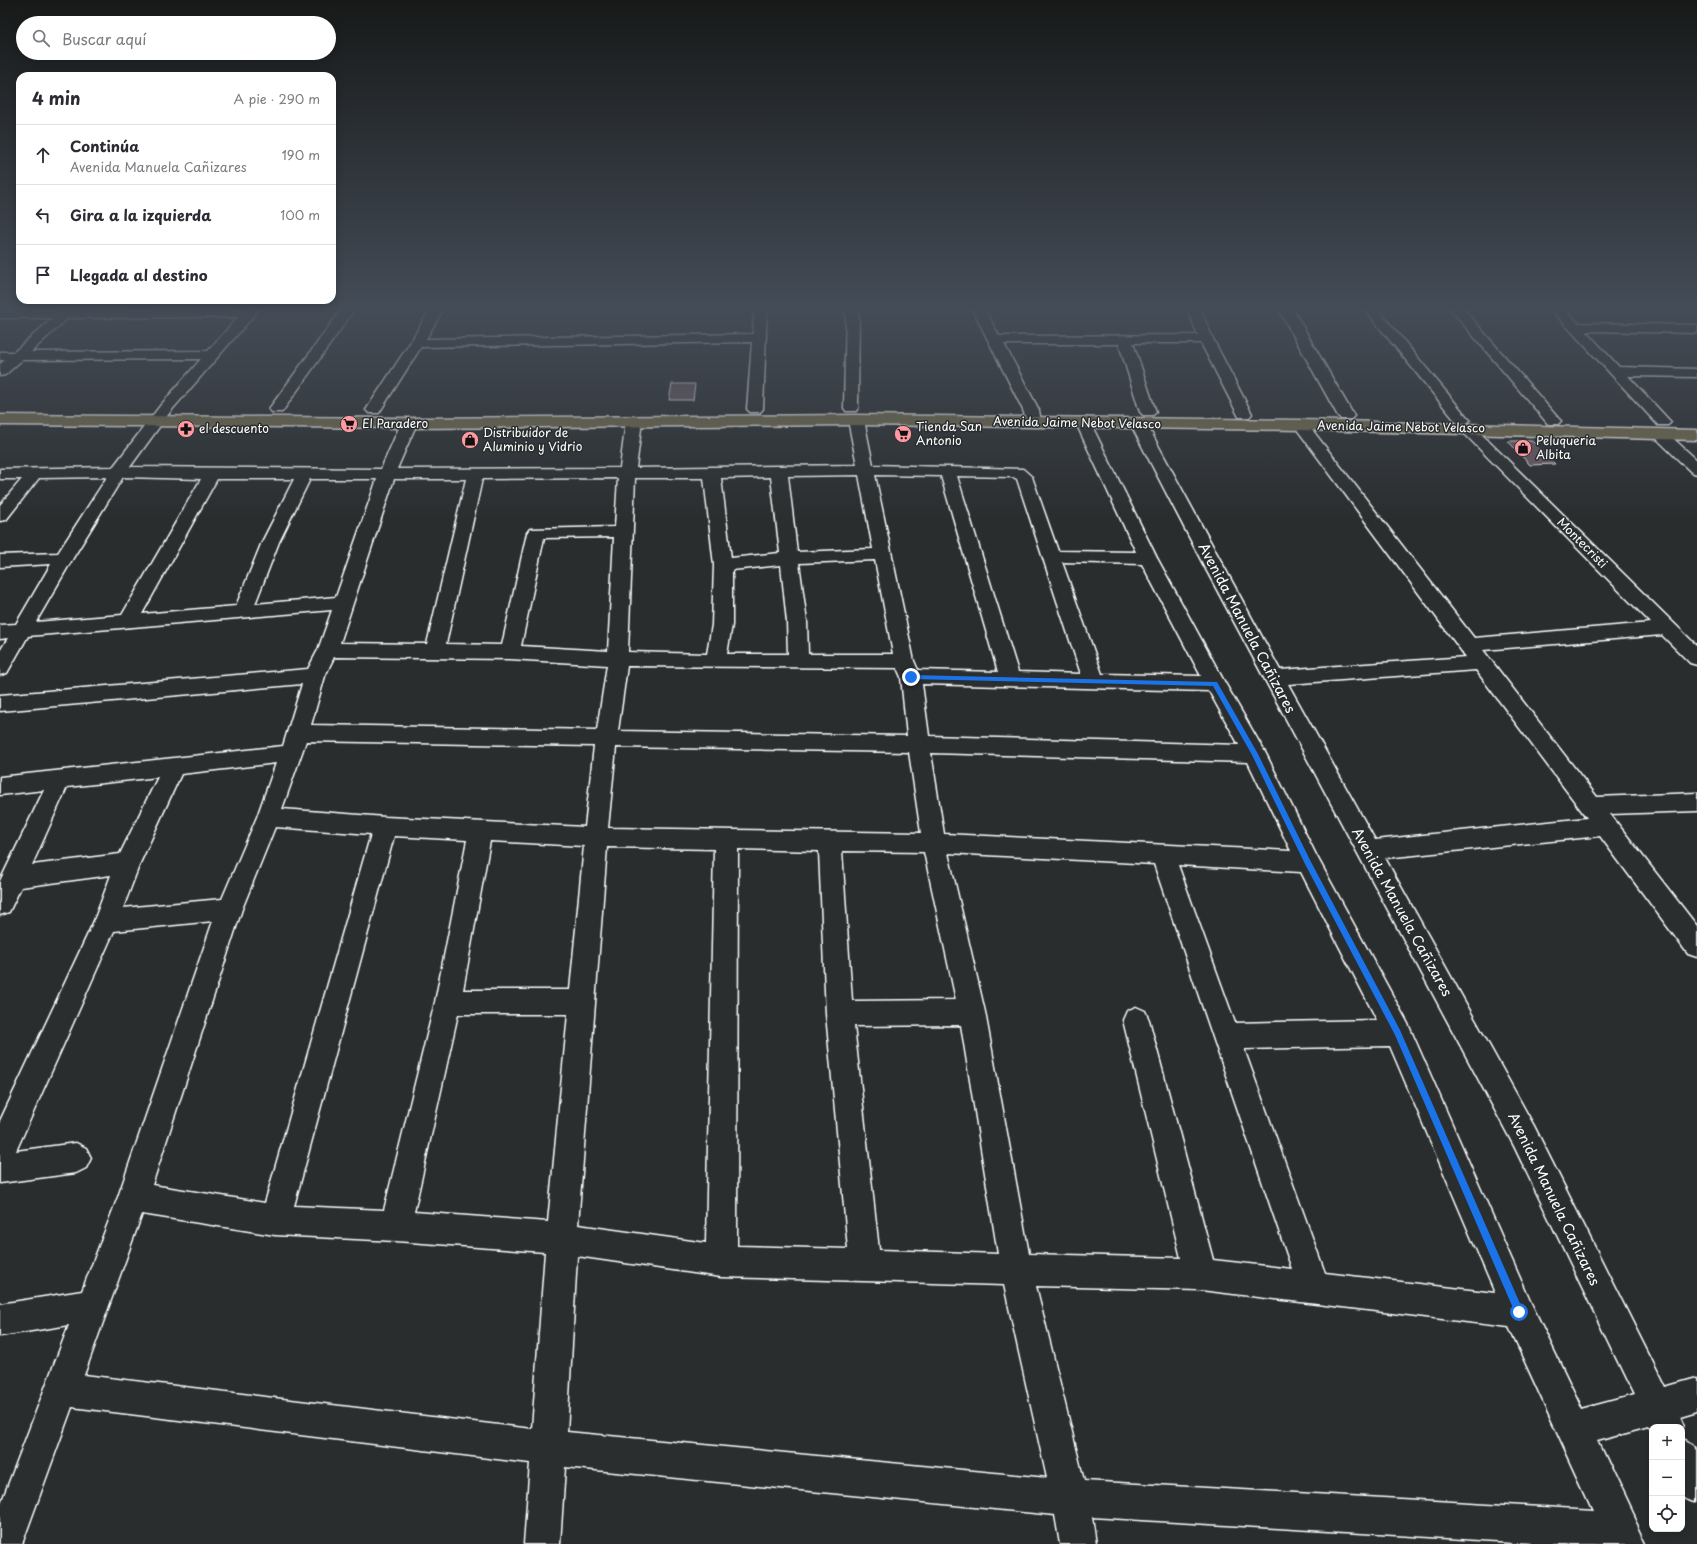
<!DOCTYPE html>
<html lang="es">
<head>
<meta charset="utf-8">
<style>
  :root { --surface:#fff; --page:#f2f2f3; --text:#2b2b33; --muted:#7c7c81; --line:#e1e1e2 }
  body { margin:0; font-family:"Playpen Sans",sans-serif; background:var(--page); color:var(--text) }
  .controls { position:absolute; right:12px; bottom:12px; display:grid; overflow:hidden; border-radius:8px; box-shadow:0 2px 10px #0003 }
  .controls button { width:36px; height:36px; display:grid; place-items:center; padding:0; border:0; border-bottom:1px solid var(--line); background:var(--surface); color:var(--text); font:20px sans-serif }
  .stop { position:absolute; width:12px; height:12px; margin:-9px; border:3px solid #1a73e8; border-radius:50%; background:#fff }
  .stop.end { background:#1a73e8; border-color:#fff; box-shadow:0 1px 4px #0008 }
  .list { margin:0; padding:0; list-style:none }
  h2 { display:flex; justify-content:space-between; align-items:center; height:52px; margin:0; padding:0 16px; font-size:17px }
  h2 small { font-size:13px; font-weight:400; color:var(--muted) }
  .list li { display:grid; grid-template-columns:26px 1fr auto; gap:12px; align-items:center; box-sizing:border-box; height:60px; padding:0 16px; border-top:1px solid var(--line) }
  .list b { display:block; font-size:15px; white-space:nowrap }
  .list p { margin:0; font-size:13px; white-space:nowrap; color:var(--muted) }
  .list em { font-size:13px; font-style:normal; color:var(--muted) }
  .icon { flex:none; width:22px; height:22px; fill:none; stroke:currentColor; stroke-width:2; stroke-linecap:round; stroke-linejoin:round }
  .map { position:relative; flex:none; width:1697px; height:1544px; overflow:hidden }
  .search { position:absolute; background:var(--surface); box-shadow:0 2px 10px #0003; left:16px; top:16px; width:320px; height:44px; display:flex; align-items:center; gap:10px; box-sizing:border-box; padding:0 14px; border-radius:22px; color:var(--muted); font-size:15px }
  .panel { position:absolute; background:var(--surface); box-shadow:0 2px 10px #0003; left:16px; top:72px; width:320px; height:232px; border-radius:12px }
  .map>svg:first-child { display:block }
  .building { fill:#6c5a63; stroke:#fff }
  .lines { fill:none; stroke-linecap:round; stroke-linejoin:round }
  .minor-casing { stroke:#fff; stroke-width:3 }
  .major-casing { stroke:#fff; stroke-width:3 }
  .minor { fill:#2a2d2e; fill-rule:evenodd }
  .major { fill:#746c4b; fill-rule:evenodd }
  .route { fill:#1a73e8 }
  .labels { text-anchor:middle; stroke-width:3; stroke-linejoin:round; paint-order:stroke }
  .far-street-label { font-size:12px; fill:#fff; stroke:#2a2d2e }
  .far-poi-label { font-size:12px; fill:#fff; stroke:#2a2d2e; text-anchor:start }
  .street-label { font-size:14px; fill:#fff; stroke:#2a2d2e }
</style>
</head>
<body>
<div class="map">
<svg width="1697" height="1544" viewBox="0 0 1697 1544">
  <rect width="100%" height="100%" fill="#2a2d2e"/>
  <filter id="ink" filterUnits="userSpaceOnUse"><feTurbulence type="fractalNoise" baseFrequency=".025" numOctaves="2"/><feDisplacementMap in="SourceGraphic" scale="8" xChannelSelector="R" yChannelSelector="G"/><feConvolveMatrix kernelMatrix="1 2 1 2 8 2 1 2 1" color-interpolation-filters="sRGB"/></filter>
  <g filter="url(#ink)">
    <!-- building -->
    <path class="building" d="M672,384h23l-2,16h-24z
      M1508,441h24l23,23 -25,1z"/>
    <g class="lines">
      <defs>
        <path id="minor" d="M69,306l6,4 170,-1 3,-3h14l-92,106 -40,55 251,2 20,-46 3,-3h10l3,3 -20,46 223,-1 6,-47 3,-3h10l3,3 -6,47 221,-3 -9,-45 3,-3h10l3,3 9,45 150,4 9,8 26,74 78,1 -60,-129 3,-3h10l68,138 68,125 41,71 50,101 92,169 122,277 52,108 52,-14 -120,-249 -313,-586 -71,-137 3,-3h10l3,3 134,247 186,-13 -170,-229 -3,-3 3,-3h10l168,216 177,-15 -192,-195 3,-3h10l225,221v19l-7,-2 -28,-28 -179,15 114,147 100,-4v18l-87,3 87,112v31l-9,-3 -88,-118 -215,22 149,268 131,261 32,-9v34l-17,5 4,10 -2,6v-6h-30v6l-4,-7 -51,14 49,104h-98l-456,-27 4,27h-36l-5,-29 -490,-48 -5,77h-36l6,-81 -458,-56 -50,137h-22v-38l69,-181 -69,11v-32l82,-13 36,-94 95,-276 -99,10 -98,220 60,-8 10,5 5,10 -5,10 -10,5 -76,10v-62l94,-200 17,-46 -90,12 -12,25 -9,3v-34l44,-91 -44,5v-18l283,-31 19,-62 -302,27v-16l308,-26 10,-19 14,-40 -304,26 -21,37 -7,2v-24l8,-13 -8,1v-14l16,-1 35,-60 -51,3v-12l58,-2 49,-76 -68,1 -33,42 -6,1v-16l22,-26h-22v-10l113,-2 47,-61 41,-47 -179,1 -17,15 -5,1v-12l5,-4h-5v-8h14l39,-34h-53v-8h61zM238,317l-30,34 -177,1 37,-34zM859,475l14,74 -76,3 -9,-76zM875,475l66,1 57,196 -80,-2 -4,-9zM957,476l56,1 4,2 64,195 -63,-2zM123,477l78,2 -79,136 -86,7 37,-64zM771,477l9,76 -49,5 -10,-80zM618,478l-3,49 -85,2 -3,4 -25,112 -56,-1 36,-165zM635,478h69l10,87 -2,60 -5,29 -79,-2zM217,479h77l-32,63 -26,64 -94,8zM310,479h67l-41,118 -81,7 24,-62zM394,479h72l-39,165 -87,-1zM614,537l-6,114 -87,-5 23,-108zM875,560l18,94h-85l-1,-32 -8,-59zM1062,562l80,2 59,112 -99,-2zM781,565l6,57 1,32h-61l5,-29v-55zM334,657l176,2 97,6 -10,65 -286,-5 14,-49zM627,666l270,2 4,9 6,59 -289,-5zM1476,670l111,148 -212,22 -87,-156zM922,684l287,7 30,54 -310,-9zM306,741l288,5 -9,81 -200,-10 -103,-8zM616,747l293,5 12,81 -313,-5zM931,753l317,9 43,89 -347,-17zM276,763l-19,54 -35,82 -99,9 17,-45 41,-89zM158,777l-38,77 -88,11 35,-78zM275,827l96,7 -106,369 -113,-18 90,-276zM394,836l73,4 -32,162 -51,208 -90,-4zM490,841l94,5 -14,144h-107zM607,847l107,2 -8,394 -128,-18zM738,849l81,2 7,163 22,235 -111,-3zM842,851l82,1 32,148 -104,1zM948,853l206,11 138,405 -79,-9 -64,-240 -4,-9 -9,-4 -9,4 -4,9 58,238 -152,-4 -44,-242zM1178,865l123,7 76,148 -142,3zM458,1014h110l-20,208 -134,-10zM961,1025l37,229 -119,-4 -25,-224zM1390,1046l105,247 -170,-20 -81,-224zM142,1214l133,21 121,6 149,11 -13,177 -448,-54zM577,1256l144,21 283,8 43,193 -480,-46zM1036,1286l165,4 308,37 84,183 -509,-29z
          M344,306h13l-75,106h-10l-3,-3z
          M432,306h13l-19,33 327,-5 1,-28h13l-4,103 -3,3h-10l-3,-3 5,-67 -331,5 -42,66h-10l-3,-3 44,-67z
          M846,306h13l-1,102 -2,3h-10l-2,-3z
          M971,306h12l16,30 199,-1 -12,-29h13l14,33 39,75 -3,3h-10l-38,-74h-68l23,69 -3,3h-10l-3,-3 -21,-68h-115l35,66 2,12 -3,3h-10l-5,-15z
          M1277,306h14l63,110 -3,3h-10l-3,-3z
          M1362,306h13l92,111 3,3 -3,3h-10z
          M1448,306h13l97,112 3,3 -3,3h-10z
          M1548,306h14l16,17 119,2v8l-111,-2 33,36 78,2v8l-69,-1 40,43 3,3 -3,3h-10z
          M1661,430l5,2 31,28v14l-6,-2 -35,-34 -3,-3 3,-3z
          M1682,1438l12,6 3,4v53l-13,-5 -2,-5z"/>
        <path id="major" d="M0,415l409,3 447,-3 445,5 396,10v10l-396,-10 -445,-5 -447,3 -409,-3z"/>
      </defs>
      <!-- minor casing -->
      <use href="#minor" class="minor-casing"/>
      <!-- major casing -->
      <use href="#major" class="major-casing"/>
      <!-- minor -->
      <use href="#minor" class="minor"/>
      <!-- major -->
      <use href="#major" class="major"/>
    </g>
  </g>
  <!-- sky -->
  <linearGradient id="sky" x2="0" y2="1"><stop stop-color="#171919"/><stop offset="0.59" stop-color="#444c57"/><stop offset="1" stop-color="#444c57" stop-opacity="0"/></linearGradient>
  <rect width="1697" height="522" fill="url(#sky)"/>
  <!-- route -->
  <path class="route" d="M911,675l306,7 41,72 52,106 90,170 122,278 2,4 -2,3 -3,1 -3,-1 -121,-280 -90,-171 -53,-109 -39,-69 -302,-7 -3,-2z"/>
  <!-- icons -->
  <defs>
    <symbol id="supermarket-disc" viewBox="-11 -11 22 22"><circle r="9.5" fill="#ff9aa2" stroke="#2a2d2e"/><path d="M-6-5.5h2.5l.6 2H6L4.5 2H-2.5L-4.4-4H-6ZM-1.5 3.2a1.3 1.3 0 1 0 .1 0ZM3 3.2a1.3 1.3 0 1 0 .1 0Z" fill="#111"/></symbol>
    <symbol id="pharmacy-disc" viewBox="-11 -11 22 22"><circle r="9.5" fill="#ff9aa2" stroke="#2a2d2e"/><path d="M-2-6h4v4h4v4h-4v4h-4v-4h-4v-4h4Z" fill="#111"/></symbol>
    <symbol id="shop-disc" viewBox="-11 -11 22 22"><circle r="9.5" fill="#ff9aa2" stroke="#2a2d2e"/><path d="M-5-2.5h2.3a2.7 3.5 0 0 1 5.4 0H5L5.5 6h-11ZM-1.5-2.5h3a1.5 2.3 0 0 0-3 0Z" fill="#111"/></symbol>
  </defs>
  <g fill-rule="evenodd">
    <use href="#supermarket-disc" x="339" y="414" width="20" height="20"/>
    <use href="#pharmacy-disc" x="176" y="419" width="20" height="20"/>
    <use href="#supermarket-disc" x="893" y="424" width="20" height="20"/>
    <use href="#shop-disc" x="460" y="430" width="20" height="20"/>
    <use href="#shop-disc" x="1513" y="438" width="20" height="20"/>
  </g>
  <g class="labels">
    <!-- far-street labels -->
    <g class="far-street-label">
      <text transform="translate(1077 423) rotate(1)" y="4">Avenida Jaime Nebot Velasco</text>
      <text transform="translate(1401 427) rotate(1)" y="4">Avenida Jaime Nebot Velasco</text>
      <text transform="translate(1582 543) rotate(45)" y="4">Montecristi</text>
    </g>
    <!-- far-poi labels -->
    <g class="far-poi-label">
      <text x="362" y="428">El Paradero</text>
      <text x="916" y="431">Tienda San<tspan x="916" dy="14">Antonio</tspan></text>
      <text x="199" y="433">el descuento</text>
      <text x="483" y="437">Distribuidor de<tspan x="483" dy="14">Aluminio y Vidrio</tspan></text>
      <text x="1536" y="445">Peluqueria<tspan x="1536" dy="14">Albita</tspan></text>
    </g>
    <!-- street labels -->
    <g class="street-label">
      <text transform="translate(1247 628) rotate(62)" y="5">Avenida Manuela Cañizares</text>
      <text transform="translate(1402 912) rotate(61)" y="5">Avenida Manuela Cañizares</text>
      <text transform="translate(1554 1199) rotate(64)" y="5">Avenida Manuela Cañizares</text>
    </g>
  </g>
</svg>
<div class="controls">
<button>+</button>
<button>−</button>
<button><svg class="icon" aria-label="locate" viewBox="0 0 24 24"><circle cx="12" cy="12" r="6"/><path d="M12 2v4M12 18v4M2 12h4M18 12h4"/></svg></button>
</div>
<div class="stop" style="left:1519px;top:1312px"></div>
<div class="stop end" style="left:911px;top:677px"></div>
<div class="search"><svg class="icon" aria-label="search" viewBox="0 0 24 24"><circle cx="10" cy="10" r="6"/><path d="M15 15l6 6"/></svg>Buscar aquí</div>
<section class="panel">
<h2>4 min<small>A pie · 290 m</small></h2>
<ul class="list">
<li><svg class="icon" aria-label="ahead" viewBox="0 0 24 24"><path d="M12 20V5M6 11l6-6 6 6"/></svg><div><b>Continúa</b><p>Avenida Manuela Cañizares</p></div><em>190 m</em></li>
<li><svg class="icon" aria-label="left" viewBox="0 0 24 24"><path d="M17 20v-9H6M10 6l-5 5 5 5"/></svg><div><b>Gira a la izquierda</b></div><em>100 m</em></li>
<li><svg class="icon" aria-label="arrive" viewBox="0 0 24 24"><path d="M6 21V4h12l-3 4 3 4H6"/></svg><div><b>Llegada al destino</b></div></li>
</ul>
</section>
</div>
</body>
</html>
